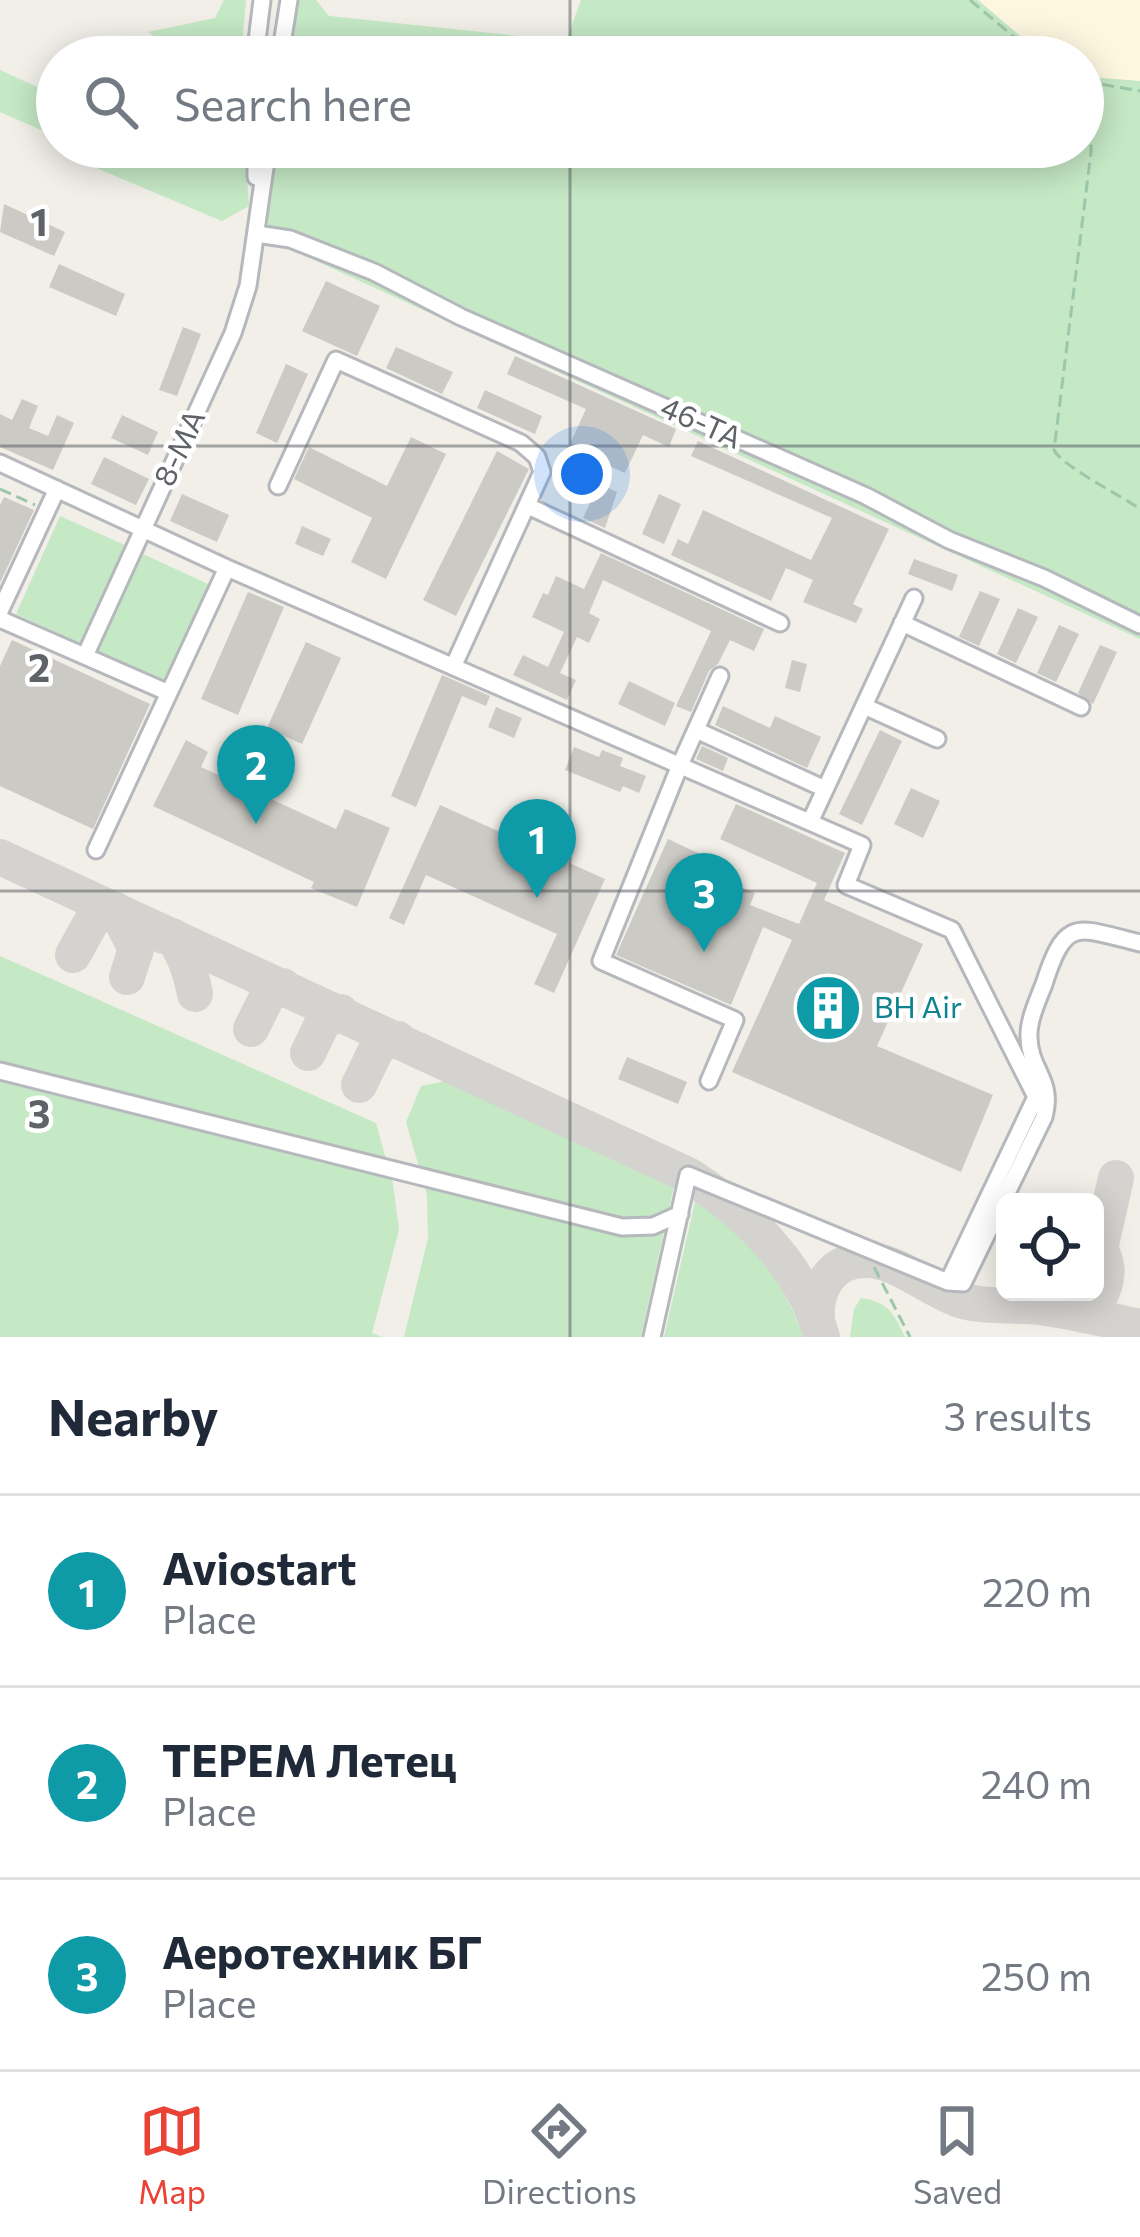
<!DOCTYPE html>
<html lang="en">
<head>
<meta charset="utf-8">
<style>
  :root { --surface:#fff; --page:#f6f6f7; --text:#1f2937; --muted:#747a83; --line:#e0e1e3; --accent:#ea4335 }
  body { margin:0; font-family:Commissioner,sans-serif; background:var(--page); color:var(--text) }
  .controls { position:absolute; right:36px; bottom:36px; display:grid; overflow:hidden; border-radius:18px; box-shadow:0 6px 30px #0003 }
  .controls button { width:108px; height:108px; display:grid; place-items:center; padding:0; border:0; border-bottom:3px solid var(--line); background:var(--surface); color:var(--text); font:60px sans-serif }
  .you { position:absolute; left:582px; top:474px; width:42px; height:42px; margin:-30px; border:9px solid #fff; border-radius:50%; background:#1a73e8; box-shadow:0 0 0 18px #1a73e833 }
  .badge { display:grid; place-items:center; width:78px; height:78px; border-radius:50%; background:var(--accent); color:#fff; font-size:39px; font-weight:700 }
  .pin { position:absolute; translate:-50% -99px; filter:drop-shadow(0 3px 6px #0008) }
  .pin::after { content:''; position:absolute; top:63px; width:42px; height:36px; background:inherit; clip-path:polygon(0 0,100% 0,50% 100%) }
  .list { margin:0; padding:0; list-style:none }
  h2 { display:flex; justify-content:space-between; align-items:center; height:156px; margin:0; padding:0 48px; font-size:51px }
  h2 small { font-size:39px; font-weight:400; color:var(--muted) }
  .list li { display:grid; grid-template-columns:78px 1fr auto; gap:36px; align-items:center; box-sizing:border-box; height:192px; padding:0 48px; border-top:3px solid var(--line) }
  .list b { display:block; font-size:45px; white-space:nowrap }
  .list p { margin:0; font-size:39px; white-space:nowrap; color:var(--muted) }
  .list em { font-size:39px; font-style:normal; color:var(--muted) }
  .icon { flex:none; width:66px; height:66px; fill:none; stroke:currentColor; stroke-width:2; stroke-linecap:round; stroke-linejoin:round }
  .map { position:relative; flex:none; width:1140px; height:1337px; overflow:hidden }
  .search { position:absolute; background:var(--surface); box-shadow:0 6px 30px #0003; left:36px; right:36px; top:36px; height:132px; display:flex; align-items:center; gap:30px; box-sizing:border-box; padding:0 42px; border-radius:66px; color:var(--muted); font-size:45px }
  .sheet { height:732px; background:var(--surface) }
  nav { display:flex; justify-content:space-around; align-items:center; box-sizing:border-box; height:168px; border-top:3px solid var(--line); background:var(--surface); font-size:33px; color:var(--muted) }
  nav a { display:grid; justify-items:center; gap:6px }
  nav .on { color:var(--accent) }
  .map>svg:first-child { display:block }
  .commercial { fill:#fef7e0 }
  .green { fill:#c5e8c5 }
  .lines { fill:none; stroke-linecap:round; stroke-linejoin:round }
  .taxiway { stroke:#d4d3d0; stroke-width:36 }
  .building { fill:#cccac5 }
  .minor-casing { stroke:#b5b8bc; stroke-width:21 }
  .path { stroke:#9cc7a9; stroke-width:3; stroke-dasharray:12 6; stroke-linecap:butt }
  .minor { stroke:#fff; stroke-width:15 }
  .grid { fill:none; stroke:#5f6368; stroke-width:3; stroke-opacity:0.55 }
  .labels { text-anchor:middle; stroke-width:9; stroke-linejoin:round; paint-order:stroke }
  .street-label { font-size:30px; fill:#5f6368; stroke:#fff }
  .culture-label { font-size:30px; fill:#0d838f; stroke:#fff; text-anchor:start }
  .grid-label { font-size:39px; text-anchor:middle; font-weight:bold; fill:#5f6368; stroke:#fff; stroke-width:9; stroke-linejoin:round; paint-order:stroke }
</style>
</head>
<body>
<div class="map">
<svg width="1140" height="1337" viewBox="0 0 1140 1337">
  <rect width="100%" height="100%" fill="#f1efe8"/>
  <!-- commercial -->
  <path class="commercial" d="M976,0h164v81l-39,-3 -15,9 -3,-2v-28h-45z"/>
  <!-- green -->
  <path class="green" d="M224,0h22l-5,57h-61l-32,-25 67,-14z
    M299,0h17l13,16 237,25 15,-41h397l67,57h-754z
    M0,70l57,26v41l-57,-25z
    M1101,78l39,3v558l-876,-402 14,-90h805v-62l4,2z
    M81,147h87l30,13 3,-13h44l4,59 -27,15 -128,-54 4,-12z
    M60,516l67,30 -45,98 -66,-30z
    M143,554l67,31 -43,96 -69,-30z
    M0,956l376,167 17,61 6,46 -27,103 11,4h-383z
    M446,1081l228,105 -33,151h-237l24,-99 -1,-43 -21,-73 15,-36z
    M696,1198c54,32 85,82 108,139h-140z
    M861,1298c27,4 33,15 44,39h-55l4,-28z"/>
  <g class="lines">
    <!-- taxiway -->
    <path class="taxiway" d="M0,857l688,318c61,39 114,90 134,162
      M164,936h8c13,18 19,36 23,58
      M73,955l21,-38 22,-7 20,39 -9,28
      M251,1029l17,-34 15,-9
      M308,1053l15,-31 18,-10
      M359,1085l20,-41 19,-5
      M1095,1252l5,-3 16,-71
      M1078,1299l6,16c20,-18 30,-42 16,-66
      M817,1318c-2,-29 14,-57 46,-58 32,-2 64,28 94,39 25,9 56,5 83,8 33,4 67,13 100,20"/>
  </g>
  <!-- building -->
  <path class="building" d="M4,204l61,28 -11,24 -54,-24z
    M59,264l66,30 -9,22 -67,-29z
    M326,281l54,25 -23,50 -55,-25z
    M183,327l18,7 -24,62 -18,-6z
    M396,347l57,25 -11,22 -56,-26z
    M515,356l161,73 -7,18 -26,-12 -18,38 -57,-25 18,-39 -79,-35z
    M286,364l22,10 -31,69 -21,-10z
    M485,390l57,26 -7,18 -58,-26z
    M22,399l16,7 -9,22 19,8 9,-21 17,8 -21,47 -53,-23v-33l12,6z
    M122,415l36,17 -10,23 -37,-17z
    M411,437l35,17 -60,125 -35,-17 21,-44 -78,-39 15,-32 78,39z
    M698,441l191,88 -36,75 10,5 -7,14 -53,-21 10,-22 -27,-12 -15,33 -100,-46 7,-16 10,5 15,-34 108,50 21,-42 -141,-62z
    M497,451l32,18 -73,147 -33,-16z
    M104,457l45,22 -13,26 -45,-21z
    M561,466l56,26 -12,36 -22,-10 8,-17 -38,-18z
    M182,494l47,21 -12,27 -47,-21z
    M659,494l22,10 -17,40 -22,-10z
    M4,497l30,13 -34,73v-78z
    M302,526l29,13 -8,17 -28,-12z
    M601,553l163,76 -10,22 -24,-11 -12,24 -9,7 -18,41 -15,-6 35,-75 -108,-51 -14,33 11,6 -11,24 -12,-6 -17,36 16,7 -9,20 -54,-25 10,-20 25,12 16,-35 -32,-15 11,-24 5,2 8,-19 28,13z
    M914,559l44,16 -6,16 -44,-17z
    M980,591l20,8 -21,47 -20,-9z
    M248,592l36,15 -46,108 -37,-16z
    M1018,608l20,9 -22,46 -19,-9z
    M1059,625l20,9 -23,48 -19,-9z
    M12,640l138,64 -57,125 -93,-43v-120z
    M306,642l35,16 -39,86 -35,-16z
    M1100,645l17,7 -24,52 -15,-11z
    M792,660l15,4 -7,28 -15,-4z
    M442,675l48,21 -4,10 -24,-10 -46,111 -25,-11z
    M629,681l46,22 -10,23 -47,-22z
    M723,706l47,22 5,-12 46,21 -14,31 -92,-43z
    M496,707l26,11 -8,20 -26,-11z
    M880,730l22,11 -40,84 -23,-11z
    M186,740l22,12 -7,15 135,62 9,-20 45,19 -33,79 -46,-19 3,-6 -161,-76z
    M702,746l26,12 -5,13 -27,-12z
    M574,747l25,10 3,-7 21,8 -3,8 26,10 -7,17 -16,-7 -3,6 -55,-22z
    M911,788l29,13 -17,37 -29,-14z
    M736,804l109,49 -21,47 99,44 -46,102 116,49 -32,77 -229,-100 60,-132 -29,-13 -32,78 -115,-50 52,-116 32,15 -13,27 25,12 5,-16 38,16 -5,12 49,19 18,-41 -97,-44z
    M440,805l165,74 -51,114 -20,-9 23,-50 -131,-59 -22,50 -15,-7z
    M627,1057l60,25 -9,22 -60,-25z"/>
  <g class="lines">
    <defs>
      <path id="minor" d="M255,57l7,-57
        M280,57l9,-57
        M256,147v30
        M257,234l33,5 84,33 87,45 405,179 83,44 95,38 96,47
        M0,463l227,105 635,277 -16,40 106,45 84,167 -88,185
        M278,486l58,-126 185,83 16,14 5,15 -89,195
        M528,506l252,117
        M0,611l57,-122
        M0,619l169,74
        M902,623l179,84
        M85,656l148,-323 15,-47 20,-139
        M864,706l73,33
        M696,730l129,59
        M810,822l104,-224
        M96,850l131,-282
        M0,1071l622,156 31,-1 27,-12
        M709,1081l26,-61 -134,-59 79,-196 40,-89
        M652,1337l36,-162 260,107 15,1 81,-166c10,-37 -14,-46 -15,-79 -1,-18 9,-38 15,-54 22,-69 33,-56 96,-41"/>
    </defs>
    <!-- minor casing -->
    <use href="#minor" class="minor-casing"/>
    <!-- path -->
    <path class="path" d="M970,0l68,57
      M1083,92l8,25v35l-37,298c8,16 66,45 86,59
      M1087,93l13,-9 40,7
      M0,489l35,16
      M874,1267l36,70"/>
    <!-- minor -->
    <use href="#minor" class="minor"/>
  </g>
  <!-- grid -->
  <path class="grid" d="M570,0v57M570,147v1190M0,446h1140M0,891h1140"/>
  <!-- icons -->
  <defs>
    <symbol id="building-disc" viewBox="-11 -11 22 22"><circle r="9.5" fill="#0f9aa8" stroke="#fff"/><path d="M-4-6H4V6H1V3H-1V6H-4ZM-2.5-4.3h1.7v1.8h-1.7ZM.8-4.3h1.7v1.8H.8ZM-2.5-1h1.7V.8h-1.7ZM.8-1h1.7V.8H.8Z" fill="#fff"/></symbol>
  </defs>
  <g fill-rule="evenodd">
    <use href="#building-disc" x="790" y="970" width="76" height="76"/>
  </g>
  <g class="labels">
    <!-- street labels -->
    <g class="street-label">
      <text transform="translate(701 423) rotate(24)" y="10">46-ТА</text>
      <text transform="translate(180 448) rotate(-65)" y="10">8-МА</text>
    </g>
    <!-- culture labels -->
    <g class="culture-label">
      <text x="874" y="1018">BH Air</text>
    </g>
  </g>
  <g class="grid-label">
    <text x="39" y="236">1</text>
    <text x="39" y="682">2</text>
    <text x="39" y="1128">3</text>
  </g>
</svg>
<div class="controls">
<button><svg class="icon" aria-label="locate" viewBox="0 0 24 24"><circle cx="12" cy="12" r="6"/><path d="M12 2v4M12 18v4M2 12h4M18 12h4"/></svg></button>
</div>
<div class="you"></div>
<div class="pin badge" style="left:537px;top:898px;background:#0f9aa8">1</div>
<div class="pin badge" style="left:256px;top:824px;background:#0f9aa8">2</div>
<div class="pin badge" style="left:704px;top:952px;background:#0f9aa8">3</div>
<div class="search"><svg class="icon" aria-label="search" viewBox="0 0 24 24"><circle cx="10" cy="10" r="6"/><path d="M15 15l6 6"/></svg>Search here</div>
</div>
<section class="sheet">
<h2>Nearby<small>3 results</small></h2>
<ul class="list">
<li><span class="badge" style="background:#0f9aa8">1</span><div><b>Aviostart</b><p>Place</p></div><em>220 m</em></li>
<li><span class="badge" style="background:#0f9aa8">2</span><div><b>ТЕРЕМ Летец</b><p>Place</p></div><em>240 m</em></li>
<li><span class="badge" style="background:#0f9aa8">3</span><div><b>Аеротехник БГ</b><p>Place</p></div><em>250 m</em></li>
</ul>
</section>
<nav>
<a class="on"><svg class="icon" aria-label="map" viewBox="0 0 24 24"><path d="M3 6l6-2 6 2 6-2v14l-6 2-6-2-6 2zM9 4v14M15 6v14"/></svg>Map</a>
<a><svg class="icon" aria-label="directions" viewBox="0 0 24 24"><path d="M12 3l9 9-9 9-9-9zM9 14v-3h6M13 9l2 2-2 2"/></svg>Directions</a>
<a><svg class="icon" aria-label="saved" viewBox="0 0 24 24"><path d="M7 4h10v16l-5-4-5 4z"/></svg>Saved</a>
</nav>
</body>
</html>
